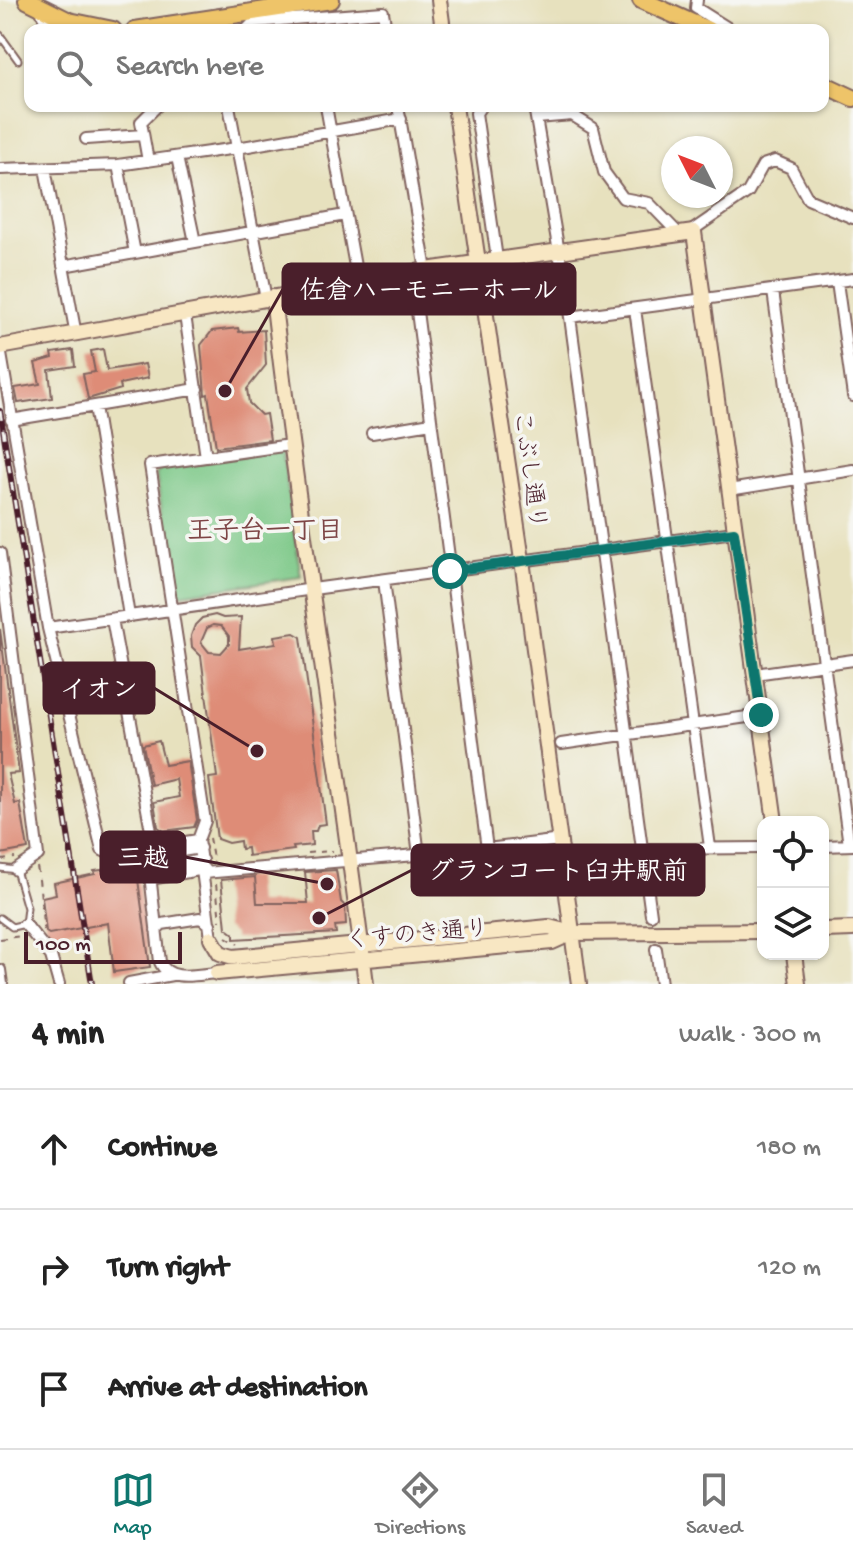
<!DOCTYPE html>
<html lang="en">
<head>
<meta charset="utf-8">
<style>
  :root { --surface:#fff; --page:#f6f6f6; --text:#222; --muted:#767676; --line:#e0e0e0; --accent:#0f766e }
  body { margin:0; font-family:"Gochi Hand","Klee One",sans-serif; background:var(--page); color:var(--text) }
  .controls { position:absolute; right:24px; bottom:24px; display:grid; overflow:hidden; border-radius:16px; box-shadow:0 2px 6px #0004 }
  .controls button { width:72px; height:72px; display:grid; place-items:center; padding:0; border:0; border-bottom:2px solid var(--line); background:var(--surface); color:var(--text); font:40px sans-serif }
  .compass { position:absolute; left:661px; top:136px; width:72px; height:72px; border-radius:50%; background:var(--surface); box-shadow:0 2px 6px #0004; rotate:312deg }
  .scale { position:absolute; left:24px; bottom:20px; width:158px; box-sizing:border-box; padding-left:8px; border:4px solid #4a1f2b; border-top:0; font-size:22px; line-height:28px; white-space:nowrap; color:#4a1f2b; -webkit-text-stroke:6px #f6f6f2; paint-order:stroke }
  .stop { position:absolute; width:24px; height:24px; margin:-18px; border:6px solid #0f766e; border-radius:50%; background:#fff }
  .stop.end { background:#0f766e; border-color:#fff; box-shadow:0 2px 8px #0008 }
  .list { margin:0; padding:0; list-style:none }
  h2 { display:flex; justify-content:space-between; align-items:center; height:104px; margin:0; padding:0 32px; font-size:34px }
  h2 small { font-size:26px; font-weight:400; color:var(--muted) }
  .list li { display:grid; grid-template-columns:52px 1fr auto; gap:24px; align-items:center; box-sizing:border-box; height:120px; padding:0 32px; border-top:2px solid var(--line) }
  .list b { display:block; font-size:30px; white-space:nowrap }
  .list em { font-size:26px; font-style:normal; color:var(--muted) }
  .icon { flex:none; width:44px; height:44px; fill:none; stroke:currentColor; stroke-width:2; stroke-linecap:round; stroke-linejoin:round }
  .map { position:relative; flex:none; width:853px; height:984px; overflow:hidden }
  .search { position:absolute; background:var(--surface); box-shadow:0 2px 6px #0004; left:24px; right:24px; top:24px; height:88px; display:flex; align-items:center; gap:20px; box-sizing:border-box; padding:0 28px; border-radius:16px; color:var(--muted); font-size:30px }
  .sheet { height:464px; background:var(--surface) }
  nav { display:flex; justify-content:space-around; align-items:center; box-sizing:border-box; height:112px; border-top:2px solid var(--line); background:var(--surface); font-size:22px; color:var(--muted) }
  nav a { display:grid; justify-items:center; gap:4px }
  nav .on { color:var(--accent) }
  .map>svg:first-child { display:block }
  .green { fill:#7bc887; stroke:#627459; stroke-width:2 }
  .building { fill:#de8c77; fill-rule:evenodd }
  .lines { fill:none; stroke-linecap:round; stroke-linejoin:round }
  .lane-casing { stroke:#81635e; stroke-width:9 }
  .street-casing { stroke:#81635e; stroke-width:14 }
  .secondary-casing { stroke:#81635e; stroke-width:18 }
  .primary-casing { stroke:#81635e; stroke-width:20 }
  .path { stroke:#81635e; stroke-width:2; stroke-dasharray:6 6; stroke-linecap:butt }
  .lane { stroke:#fff; stroke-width:5 }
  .street { stroke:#fff; stroke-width:10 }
  .secondary { stroke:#f8e7c3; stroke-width:14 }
  .primary { stroke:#eec469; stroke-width:16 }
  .rail-casing { stroke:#4a1f2b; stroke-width:6 }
  .rail { stroke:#f6f6f2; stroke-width:3; stroke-dasharray:9; stroke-linecap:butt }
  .route { stroke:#0f766e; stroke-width:10 }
  .labels { text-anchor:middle; stroke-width:7; stroke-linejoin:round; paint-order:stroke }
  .street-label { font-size:24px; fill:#4a1f2b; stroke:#f6f6f2 }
  .neighbourhood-label { font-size:26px; font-weight:bold; fill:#7e4546; stroke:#f6f6f2 }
  .leader { fill:none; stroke:#4a1f2b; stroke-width:3 }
  .callout-dot { fill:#4a1f2b; stroke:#f6f6f2; stroke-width:3 }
  .callout { fill:#4a1f2b; stroke:#4a1f2b; stroke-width:3 }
  .callout-label { font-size:26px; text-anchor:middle; font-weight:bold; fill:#fff }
</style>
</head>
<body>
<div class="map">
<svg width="853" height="984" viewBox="0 0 853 984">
  <rect width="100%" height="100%" fill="#f6f6f2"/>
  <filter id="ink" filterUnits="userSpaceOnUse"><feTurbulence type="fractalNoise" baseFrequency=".0125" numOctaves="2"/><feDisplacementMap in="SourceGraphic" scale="16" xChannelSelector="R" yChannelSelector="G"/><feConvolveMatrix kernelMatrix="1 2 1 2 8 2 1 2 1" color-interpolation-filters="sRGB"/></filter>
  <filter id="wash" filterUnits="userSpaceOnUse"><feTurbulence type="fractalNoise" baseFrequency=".006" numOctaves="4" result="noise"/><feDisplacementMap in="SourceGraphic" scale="32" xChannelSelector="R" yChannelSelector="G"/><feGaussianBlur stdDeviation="1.8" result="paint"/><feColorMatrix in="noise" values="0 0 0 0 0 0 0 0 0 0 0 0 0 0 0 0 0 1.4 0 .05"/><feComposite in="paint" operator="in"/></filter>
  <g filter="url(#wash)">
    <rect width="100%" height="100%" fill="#e7e1be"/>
    <!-- green -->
    <path class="green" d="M282,449l19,128 -126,18 -19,-120 5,-7z"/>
    <g id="blocks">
      <!-- building -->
      <path class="building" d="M238,328l1,4 25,-2 2,35 -19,24 2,14 12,12 5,-1 4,26 -54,7 -8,-53 -3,1 -4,-50 11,-14z
        M103,349l4,21 38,-6 3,14 -28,6 1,5 -33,10 -5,-25 12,-2 -4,-21z
        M73,350l2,16 -26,4 3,28 -34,5 -3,-15 25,-4 -5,-21 18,-5 -1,-5z
        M215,615l8,3 18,-1 -2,32 37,-6 -1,-7 19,-3 7,4 25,187 -8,1 -2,6h-5l1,14 -19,2 1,3 -46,6 -1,-8 -6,1 -1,-8 -12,2 -11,-4 -8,-61 8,-1 -16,-121 -9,-9 -1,-11 4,-11 7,-7zM213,625l8,1 8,10v8l-8,9 -12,-1 -8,-10 6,-14z
        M0,629l19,144 -11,1 7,30 5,-1 8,46 -28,5z
        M159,741l6,24 23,-4 9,59 -3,7 -30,4 -6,-4 -4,-25 25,-5 -3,-18 -25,6 -8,-40z
        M136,865l14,102 -36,5 -6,-49 -59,11 -3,-2 -4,-35 14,-3 -2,-11 41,-9 -1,-3z
        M336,870l5,32 4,4 1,19 -11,1 1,7 -102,6v-5l-8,-6 -5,-48 34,-3 2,26h51l-3,-31z"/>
    </g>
  </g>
  <g filter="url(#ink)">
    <use href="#blocks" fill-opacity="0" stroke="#81635e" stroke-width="2"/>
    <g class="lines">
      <defs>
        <path id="lane" d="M0,35l18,25
          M0,868l16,2 11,38 -2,16 -13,3 -12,-9"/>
        <path id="street" d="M697,0l-1,8 35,22
          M39,7l11,23
          M246,30l8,-8 129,-10 3,18
          M229,106l37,193
          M326,106l32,177
          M398,106l28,164
          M481,106l-5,7 21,146
          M534,106l36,211 81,598
          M537,118l35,-3 21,13 11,44 19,26 26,5 30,31
          M86,139l57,-4
          M177,157l18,85
          M148,161l-7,-39 16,-16
          M118,165l17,88
          M45,168l31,167
          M0,169l118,-4 119,-17 164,-29
          M690,232l58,-40 15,-27 12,-4 16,7 17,31 45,19
          M63,266l282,-51
          M412,273l75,576
          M837,282l16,114
          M773,291l76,554
          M635,309l75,538
          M185,315l21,142
          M570,317l283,-38
          M0,348l48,280 54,222 8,4 88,-14
          M95,406l34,210
          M11,420l186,-31
          M372,433l59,-10
          M729,490l124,-20
          M0,553l38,302 -22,15
          M384,580l35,275
          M112,619l42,228 -5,19 11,96c9,21 38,12 57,11
          M48,628l265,-39 421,-57
          M755,674l98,-14
          M561,744l200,-29
          M823,846l30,-1
          M643,849l120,-1
          M152,856l48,-8
          M150,869l52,-9
          M204,873l283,-24 74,-9
          M151,879l53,-10
          M25,924l26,32 8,28
          M156,930l6,-6 38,-6 10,6
          M211,938l-13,-98 7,-19 -55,-356 140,-20
          M656,949l5,35
          M0,970l2,14
          M129,983l43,-8"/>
        <path id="secondary" d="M439,0l4,30
          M455,106l67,454 57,424
          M273,297c26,230 65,458 93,687
          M0,347l426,-77 268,-38 81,590
          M823,930l30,-1
          M211,938l9,15 13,4 316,-30 23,6 191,-2
          M794,954l4,30
          M217,973l335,-31 20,-9"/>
        <path id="primary" d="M27,0l42,21 44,9
          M641,0l67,30
          M135,30l196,-30
          M823,84l30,14"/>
      </defs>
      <!-- lane casing -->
      <use href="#lane" class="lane-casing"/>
      <!-- street casing -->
      <use href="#street" class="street-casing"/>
      <!-- secondary casing -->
      <use href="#secondary" class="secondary-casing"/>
      <!-- primary casing -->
      <use href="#primary" class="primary-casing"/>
      <!-- path -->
      <path class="path" d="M162,833l22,-2
        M209,838l5,25
        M307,853l26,-2
        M1,860l14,-2
        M37,867c4,21 4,42 7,64
        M216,884l4,37
        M226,937l12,7
        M0,939l21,-3"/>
      <!-- lane -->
      <use href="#lane" class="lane"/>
      <!-- street -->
      <use href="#street" class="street"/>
      <!-- secondary -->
      <use href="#secondary" class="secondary"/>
      <!-- primary -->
      <use href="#primary" class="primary"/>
      <defs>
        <path id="rail" d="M0,411l92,573"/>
      </defs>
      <!-- rail casing -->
      <use href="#rail" class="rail-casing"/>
      <!-- rail -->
      <use href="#rail" class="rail"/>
    </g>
  </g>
  <g class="lines" filter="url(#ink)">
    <!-- route -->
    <path class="route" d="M450,571l284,-39 27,183"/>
  </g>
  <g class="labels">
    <!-- street labels -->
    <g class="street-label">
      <text transform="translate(531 470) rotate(82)" y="8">こぶし通り</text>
      <text transform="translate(417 933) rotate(-5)" y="8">くすのき通り</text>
    </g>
    <!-- neighbourhood labels -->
    <g class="neighbourhood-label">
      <text x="265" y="538">王子台一丁目</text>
    </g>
  </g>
  <!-- callouts -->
  <path class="leader" d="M225 391L283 289M257 751L154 688M327 884L185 857M319 918L412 870"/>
  <g class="callout-dot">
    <circle cx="225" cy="391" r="8"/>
    <circle cx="257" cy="751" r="8"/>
    <circle cx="327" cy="884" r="8"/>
    <circle cx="319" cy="918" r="8"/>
  </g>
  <g class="callout">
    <rect x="283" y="264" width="292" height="50" rx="8"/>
    <rect x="44" y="663" width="110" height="50" rx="8"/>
    <rect x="101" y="832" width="84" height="50" rx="8"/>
    <rect x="412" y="845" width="292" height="50" rx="8"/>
  </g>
  <g class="callout-label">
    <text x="429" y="298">佐倉ハーモニーホール</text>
    <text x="99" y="697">イオン</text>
    <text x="143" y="866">三越</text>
    <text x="558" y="879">グランコート臼井駅前</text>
  </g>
</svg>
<div class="controls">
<button><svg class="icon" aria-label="locate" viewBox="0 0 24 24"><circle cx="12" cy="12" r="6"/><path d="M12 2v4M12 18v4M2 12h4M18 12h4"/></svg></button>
<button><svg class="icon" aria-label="layers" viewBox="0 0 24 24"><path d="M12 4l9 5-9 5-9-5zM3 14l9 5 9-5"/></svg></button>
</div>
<svg class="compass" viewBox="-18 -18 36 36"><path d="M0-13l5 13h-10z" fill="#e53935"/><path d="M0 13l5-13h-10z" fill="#767676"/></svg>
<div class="scale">100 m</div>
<div class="stop" style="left:450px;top:571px"></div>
<div class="stop end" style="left:761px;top:715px"></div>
<div class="search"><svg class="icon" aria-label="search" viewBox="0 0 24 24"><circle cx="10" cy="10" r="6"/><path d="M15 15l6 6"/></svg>Search here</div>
</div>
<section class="sheet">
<h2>4 min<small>Walk · 300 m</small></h2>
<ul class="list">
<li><svg class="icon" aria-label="ahead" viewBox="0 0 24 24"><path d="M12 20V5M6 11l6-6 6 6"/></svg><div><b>Continue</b></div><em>180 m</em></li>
<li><svg class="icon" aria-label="right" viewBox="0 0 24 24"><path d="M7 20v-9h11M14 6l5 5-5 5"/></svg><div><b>Turn right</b></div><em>120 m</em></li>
<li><svg class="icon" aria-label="arrive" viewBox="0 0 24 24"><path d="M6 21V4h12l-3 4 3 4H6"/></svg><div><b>Arrive at destination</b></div></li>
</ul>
</section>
<nav>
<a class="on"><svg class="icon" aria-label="map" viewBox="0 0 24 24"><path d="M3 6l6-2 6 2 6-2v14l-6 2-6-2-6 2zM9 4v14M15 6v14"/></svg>Map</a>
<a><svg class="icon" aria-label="directions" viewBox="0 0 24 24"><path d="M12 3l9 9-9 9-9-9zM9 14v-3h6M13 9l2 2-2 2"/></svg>Directions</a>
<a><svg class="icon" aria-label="saved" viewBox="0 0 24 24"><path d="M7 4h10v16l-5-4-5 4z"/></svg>Saved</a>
</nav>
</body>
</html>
